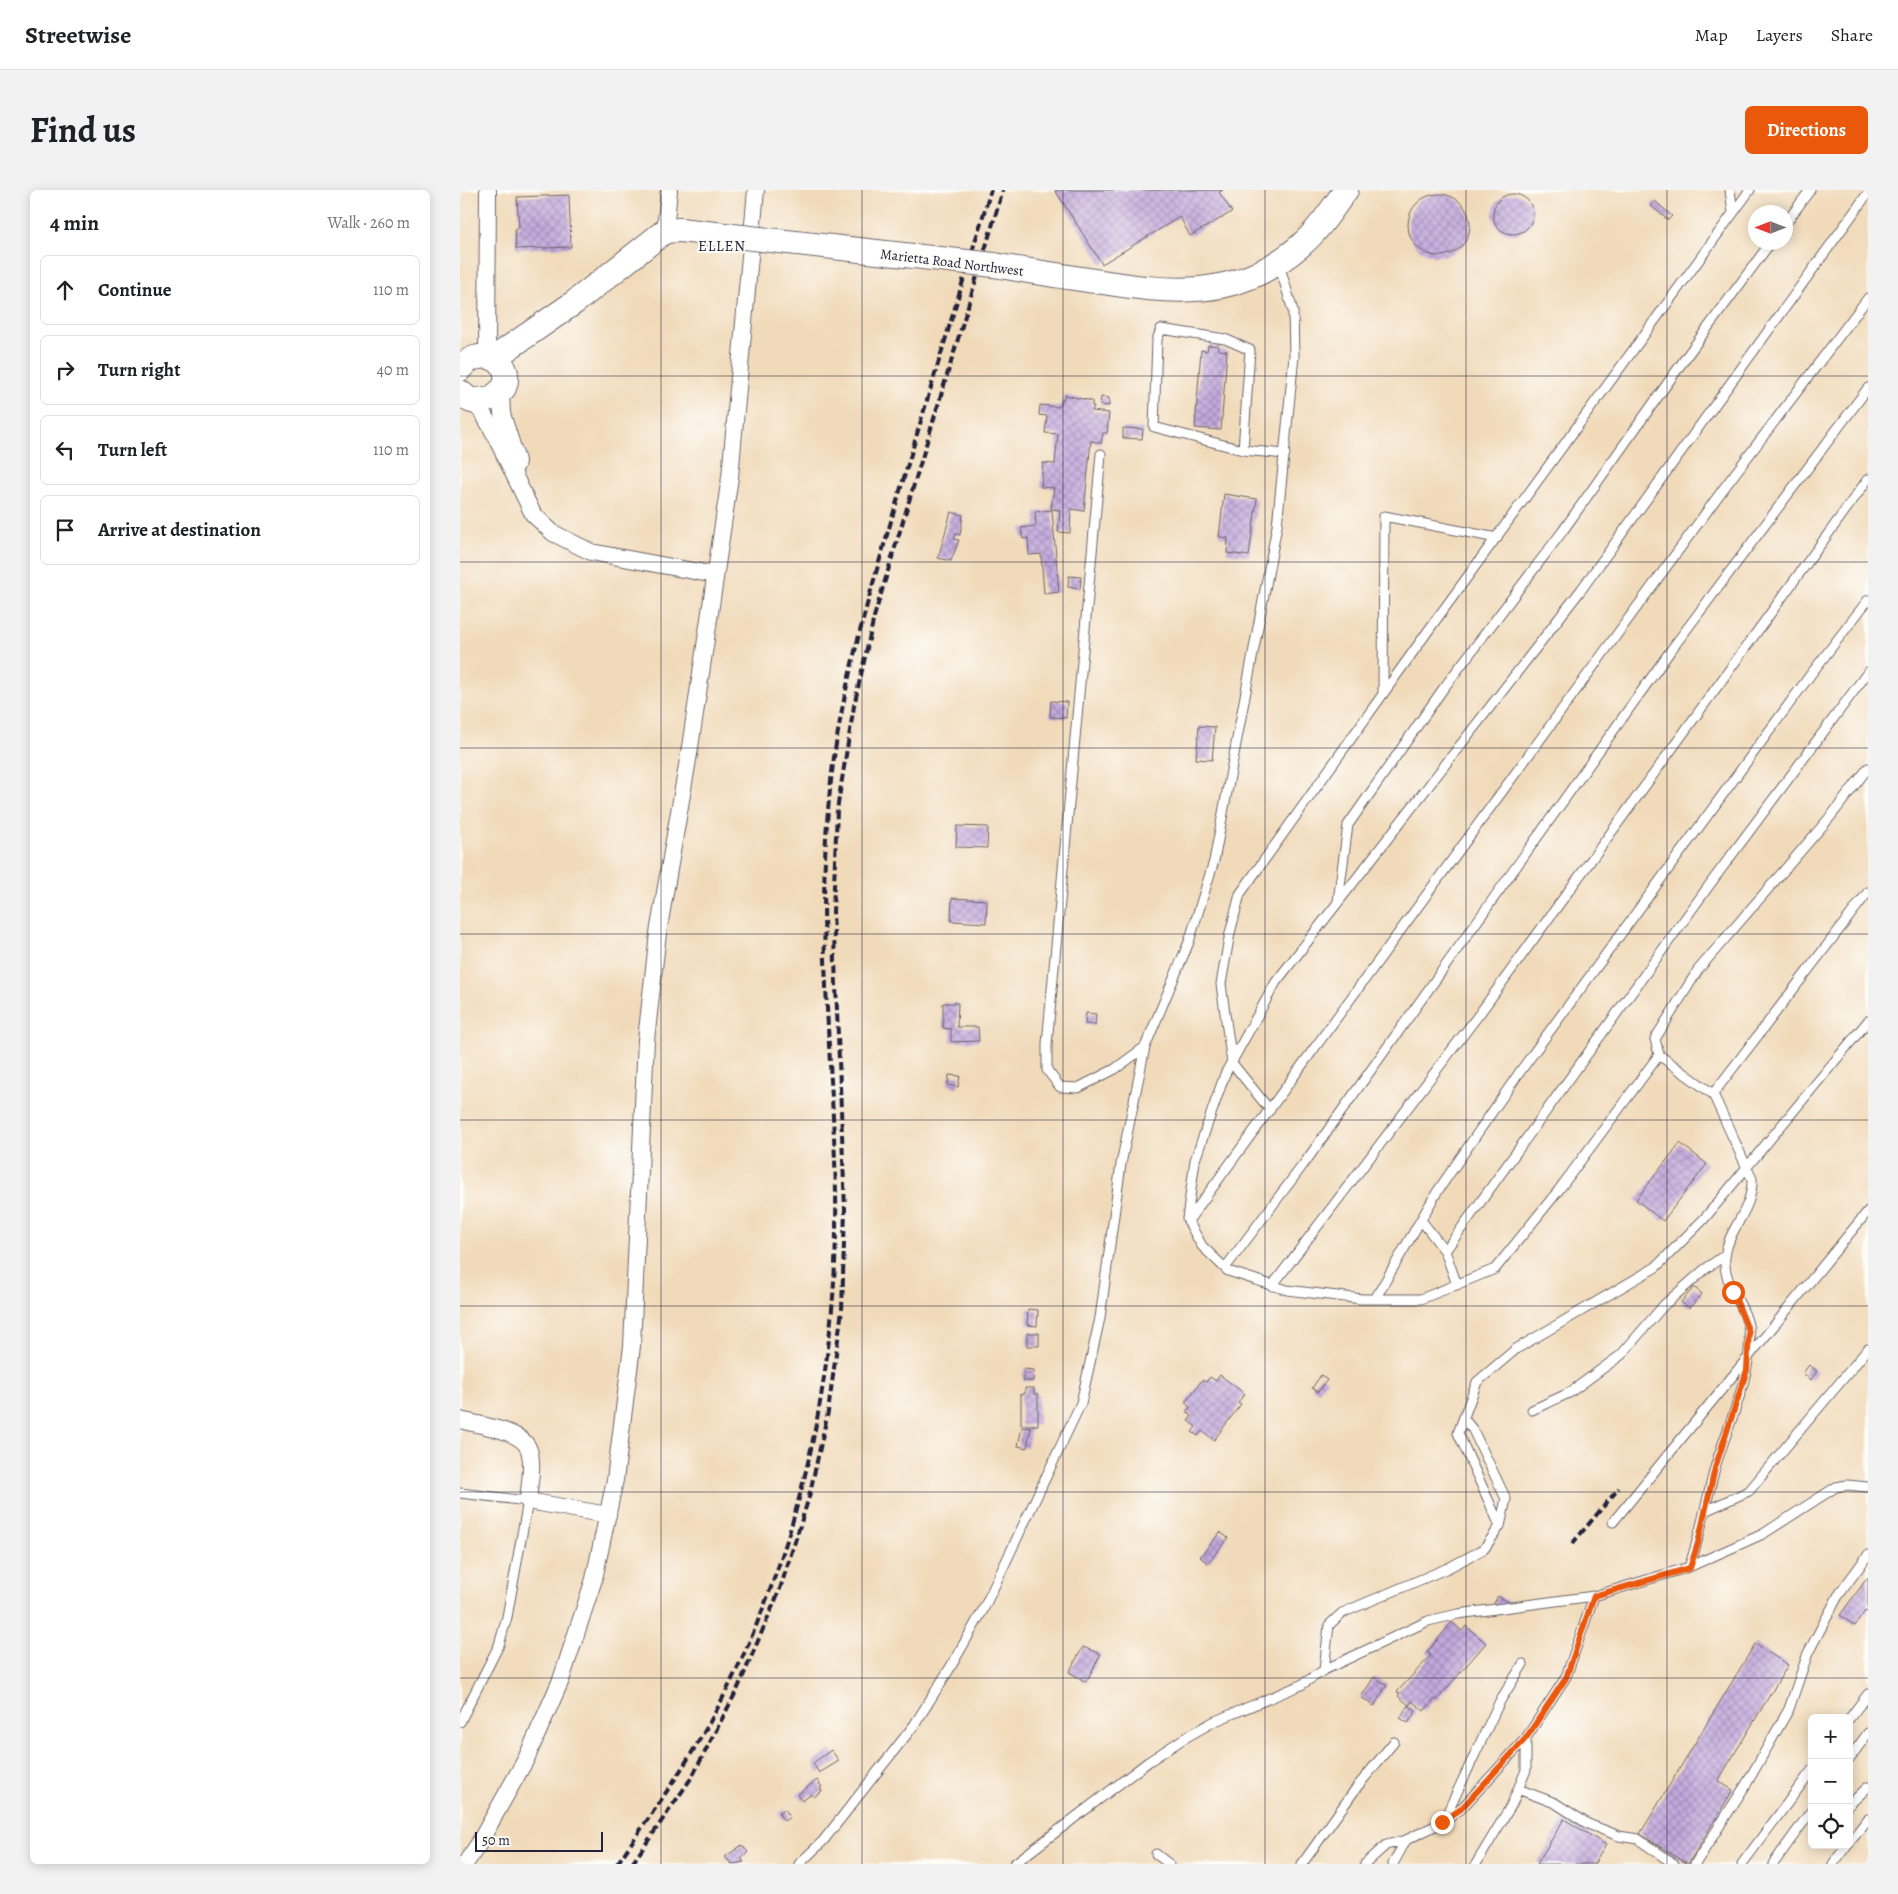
<!DOCTYPE html>
<html lang="en">
<head>
<meta charset="utf-8">
<style>
  :root { --surface:#fff; --page:#f2f2f2; --text:#202124; --muted:#757577; --line:#e0e0e0; --accent:#ea580c }
  body { margin:0; font-family:Alegreya,serif; background:var(--page); color:var(--text) }
  .controls { position:absolute; right:15px; bottom:15px; display:grid; overflow:hidden; border-radius:8px; box-shadow:0 2px 12px #0003 }
  .controls button { width:45px; height:45px; display:grid; place-items:center; padding:0; border:0; border-bottom:1px solid var(--line); background:var(--surface); color:var(--text); font:25px sans-serif }
  .compass { position:absolute; left:1288px; top:15px; width:45px; height:45px; border-radius:50%; background:var(--surface); box-shadow:0 2px 12px #0003; rotate:270deg }
  .scale { position:absolute; left:15px; bottom:12px; width:128px; box-sizing:border-box; padding-left:5px; border:2px solid #22223b; border-top:0; font-size:14px; line-height:18px; white-space:nowrap; color:#22223b; -webkit-text-stroke:4px #fdfcf7; paint-order:stroke }
  .stop { position:absolute; width:15px; height:15px; margin:-11px; border:4px solid #ea580c; border-radius:50%; background:#fff }
  .stop.end { background:#ea580c; border-color:#fff; box-shadow:0 1px 5px #0008 }
  .list { margin:0; padding:0; list-style:none }
  h2 { display:flex; justify-content:space-between; align-items:center; height:65px; margin:0; padding:0 20px; font-size:21px }
  h2 small { font-size:16px; font-weight:400; color:var(--muted) }
  .list li { display:grid; grid-template-columns:32px 1fr auto; gap:15px; align-items:center; box-sizing:border-box; height:70px; margin:0 10px 10px; padding:0 10px; border:1px solid var(--line); border-radius:8px }
  .list b { display:block; font-size:19px; white-space:nowrap }
  .list em { font-size:16px; font-style:normal; color:var(--muted) }
  .icon { flex:none; width:28px; height:28px; fill:none; stroke:currentColor; stroke-width:2; stroke-linecap:round; stroke-linejoin:round }
  .map { position:relative; flex:none; width:1408px; height:1674px; overflow:hidden; border-radius:8px }
  header { display:flex; align-items:center; gap:30px; box-sizing:border-box; height:70px; padding:0 25px; background:var(--surface); border-bottom:1px solid var(--line) }
  header strong { font-size:24px }
  nav { display:flex; gap:28px; margin-inline-start:auto; font-size:18px }
  .intro { display:flex; align-items:center; justify-content:space-between; box-sizing:border-box; height:120px; padding:0 30px }
  h1 { margin:0; font-size:35px }
  .button { padding:12px 22px; border-radius:8px; background:var(--accent); color:#fff; font-size:18px; font-weight:700 }
  main { display:flex; gap:30px; padding:0 30px }
  aside { flex:1; background:var(--surface); border-radius:8px; box-shadow:0 2px 12px #0003 }
  .map>svg:first-child { display:block }
  .building { fill:url(#building-cross-hatch) }
  .lines { fill:none; stroke-linecap:round; stroke-linejoin:round }
  .lane-casing { stroke:#6a6267; stroke-width:11 }
  .street-casing { stroke:#6a6267; stroke-width:18 }
  .secondary-casing { stroke:#6a6267; stroke-width:26 }
  .lane { stroke:#fff; stroke-width:9 }
  .street { stroke:#fff; stroke-width:16 }
  .secondary { stroke:#fff; stroke-width:24 }
  .rail { stroke:#22223b; stroke-width:4; stroke-dasharray:8 4; stroke-linecap:butt }
  .secondary-bridge-casing { stroke:#6a6267; stroke-width:26; stroke-linecap:butt }
  .secondary-bridge { stroke:#fff; stroke-width:24 }
  .route { stroke:#ea580c; stroke-width:6 }
  .grid { fill:none; stroke:#22223b; stroke-width:1; stroke-opacity:0.55 }
  .labels { text-anchor:middle; stroke-width:4; stroke-linejoin:round; paint-order:stroke }
  .street-label { font-size:14px; fill:#22223b; stroke:#fdfcf7 }
  .neighbourhood-label { font-size:15px; letter-spacing:1px; fill:#22223b; stroke:#fdfcf7 }
</style>
</head>
<body>
<header>
<strong>Streetwise</strong>
<nav><a>Map</a><a>Layers</a><a>Share</a></nav>
</header>
<div class="intro"><h1>Find us</h1><a class="button">Directions</a></div>
<main>
<aside>
<h2>4 min<small>Walk · 260 m</small></h2>
<ul class="list">
<li><svg class="icon" aria-label="ahead" viewBox="0 0 24 24"><path d="M12 20V5M6 11l6-6 6 6"/></svg><div><b>Continue</b></div><em>110 m</em></li>
<li><svg class="icon" aria-label="right" viewBox="0 0 24 24"><path d="M7 20v-9h11M14 6l5 5-5 5"/></svg><div><b>Turn right</b></div><em>40 m</em></li>
<li><svg class="icon" aria-label="left" viewBox="0 0 24 24"><path d="M17 20v-9H6M10 6l-5 5 5 5"/></svg><div><b>Turn left</b></div><em>110 m</em></li>
<li><svg class="icon" aria-label="arrive" viewBox="0 0 24 24"><path d="M6 21V4h12l-3 4 3 4H6"/></svg><div><b>Arrive at destination</b></div></li>
</ul>
</aside>
<div class="map">
<svg width="1408" height="1674" viewBox="0 0 1408 1674">
  <defs>
    <pattern id="building-cross-hatch" width="8" height="8" patternUnits="userSpaceOnUse" patternTransform="scale(1.25)"><rect width="8" height="8" fill="#c3a9dd"/><path d="M0 0l8 8M0 8l8-8" fill="none" stroke="#9e89b4"/></pattern>
  </defs>
  <rect width="100%" height="100%" fill="#fdfcf7"/>
  <filter id="ink" filterUnits="userSpaceOnUse"><feTurbulence type="fractalNoise" baseFrequency=".02" numOctaves="2"/><feDisplacementMap in="SourceGraphic" scale="10" xChannelSelector="R" yChannelSelector="G"/><feConvolveMatrix kernelMatrix="1 2 1 2 8 2 1 2 1" color-interpolation-filters="sRGB"/></filter>
  <filter id="wash" filterUnits="userSpaceOnUse"><feTurbulence type="fractalNoise" baseFrequency=".0096" numOctaves="4" result="noise"/><feDisplacementMap in="SourceGraphic" scale="20" xChannelSelector="R" yChannelSelector="G"/><feGaussianBlur stdDeviation="1.12" result="paint"/><feColorMatrix in="noise" values="0 0 0 0 0 0 0 0 0 0 0 0 0 0 0 0 0 1.4 0 .05"/><feComposite in="paint" operator="in"/></filter>
  <g filter="url(#wash)">
    <rect width="100%" height="100%" fill="#f1daba"/>
    <g id="blocks">
      <!-- building -->
      <path class="building" d="M595,0h168l-4,2 13,20 -42,24 -10,-19 -78,47z
        M1033 24a20 20 0 1 1 40 0a20 20 0 1 1-40 0Z
        M948 35a31 31 0 1 1 62 0a31 31 0 1 1-62 0Z
        M109,5l2,52 -55,2 -1,-20 4,-1 -2,-31z
        M1195,11l17,15 -4,4 -17,-14z
        M748,155l10,1v4l9,1 -6,79 -26,-2 6,-78 6,1z
        M605,205l27,6v5h2l-2,5 17,2 -2,20h-4l-2,10 -10,-2 -7,70 -13,-2 -1,24 -12,-1 2,-22 -9,-1 3,-21 -13,-1 2,-24 12,1 3,-30 -13,-1 2,-17 -8,-1 1,-10 19,2z
        M641,207l8,1v8l-9,-1z
        M663,238l20,1 -1,10 -19,-1z
        M764,304l33,5 -8,57 -22,-3 1,-15 -9,-1z
        M592,320l7,82 -15,2 -3,-40 -12,1 -1,-17 -5,1 -2,-11 15,-2 -1,-14z
        M491,322l12,3 -3,20 -4,-1 -2,5 5,1 -8,21 -13,-3z
        M609,386l12,1 -1,12 -12,-2z
        M591,511l16,1 -1,16 -16,-1z
        M739,536l16,1 -3,33 -16,-1z
        M497,636l31,1 -1,21 -31,-1z
        M492,708l35,2 -1,23 -35,-2z
        M483,813h15l-1,24h21l1,14 -28,1v-13l-8,-1z
        M626,823l10,1 -1,11 -10,-1z
        M489,885l11,1 -2,11 -10,-2z
        M1220,953l27,21 -44,57 -27,-21z
        M1234,1097l8,7 -13,14 -8,-6z
        M568,1119l10,1 -1,16 -10,-1z
        M567,1143h12v13h-12z
        M1349,1175l8,6 -6,9 -8,-7z
        M564,1179l10,1 -1,11h-10z
        M760,1185l25,19 -7,8 3,2 -27,36 -12,-9 -4,5 -6,-4 4,-5 -8,-6 4,-5 -6,-4 4,-5 -5,-4 17,-23 4,2 4,-5 6,4z
        M861,1185l6,5 -9,12 -6,-4z
        M565,1198h9v6h4v31h-17v-31h4z
        M562,1237l9,1 -4,20 -9,-2z
        M760,1342l8,6 -20,25 -8,-6z
        M1408,1387v36l-3,-2 -10,15 -15,-11z
        M1038,1406l11,6 -5,9 -11,-6z
        M992,1432l10,9 4,-5 20,17 -50,58 -2,-2 -10,12 -12,-10 -3,4 -11,-9 2,-3 -3,-1 34,-37 -4,-3z
        M1295,1454l33,21 -70,116 15,9 -45,74 -48,-30z
        M623,1457l18,7 -15,28 -17,-10z
        M914,1487l13,8 -13,21 -13,-9z
        M948,1515l8,6 -8,12 -8,-5z
        M371,1560l8,11 -20,12 -6,-10z
        M357,1590l5,7 -2,1 2,3 -8,6 -2,-3 -10,7 -5,-6z
        M325,1619l5,8 -6,4 -6,-8z
        M1104,1629l42,26 -12,19h-57z
        M282,1655l6,7 -7,6 3,4 -12,2 -7,-7z"/>
    </g>
  </g>
  <g filter="url(#ink)">
    <use href="#blocks" fill-opacity="0" stroke="#6a6267" stroke-width="1"/>
    <g class="lines">
      <defs>
        <path id="lane" d="M1270,0l3,23
          M1326,33l24,-33
          M783,260l-89,-23 3,-87 4,-11 64,10 25,11 -7,100 42,4
          M641,264l-54,590v26l13,17 18,1 37,-19 30,-22
          M923,504l1,-178 113,22
          M878,711l10,-76 95,-136 119,-157 127,-179 82,-111
          M1199,865l-4,-16 43,-69 133,-154 37,-48
          M1253,904l155,-202
          M810,920l-38,-47 -5,-35 -6,-44 9,-51 10,-39 193,-270 317,-434
          M961,1030l24,31
          M728,1031l536,-733 144,-190
          M765,1078l81,-107 365,-511 197,-262
          M997,1095l-12,-34 268,-371 155,-208
          M812,1096l208,-273 388,-534
          M915,1109l62,-107 82,-119 292,-399 57,-74
          M1072,1220l37,-17 52,-38 43,-50 40,-35 21,-15
          M0,1303l68,8 -21,116 -8,28 -39,77
          M1245,1321l44,-20 119,-142
          M1153,1332l255,-311
          M1040,1336l-42,-93 19,-51 39,-33 140,-82 48,-48 164,-198
          M1229,1377l74,-33 73,-47 11,-2 21,2
          M864,1480l5,-45 13,-12 106,-45 36,-19 16,-23 6,-27 -33,-69 -9,-11
          M1389,1529l19,-25
          M1389,1569l19,-26
          M1058,1599l37,14 33,21 31,12 19,3 36,25
          M1389,1615l19,-18
          M983,1632l57,-121 23,-37
          M1389,1653l19,-24
          M696,1664l13,10
          M339,1674l24,-23 92,-117 35,-56 33,-58 98,-207 19,-85 21,-154 24,-117 44,-105 25,-81 63,-335 17,-170 -1,-45 -14,-47
          M554,1674l134,-102 35,-23 30,-17 88,-37 23,-15 104,-49 30,-7 136,-18 95,-29c12,-32 17,-66 26,-99 12,-42 38,-92 34,-136 -2,-27 -27,-47 -24,-75 3,-29 28,-46 27,-78l-39,-85 -54,-39 -101,136 -63,78 -74,30h-59l-75,-9 -59,-19 -26,-25 -15,-27 8,-59 30,-86 51,-92 305,-392 287,-397
          M842,1674l55,-77 37,-45
          M905,1674l21,-19 20,-5
          M933,1674l13,-24 37,-18 18,-13 65,-71 40,-61 28,-81
          M1016,1674l36,-60 14,-34v-32
          M1235,1674l52,-81 42,-74 19,-56 30,-57 30,-41
          M1282,1674l70,-94
          M1313,1674l39,-54
          M1373,1674l14,-19"/>
        <path id="street" d="M205,41l4,-41
          M27,166l1,-166
          M41,202l1,22 15,47 -1,5
          M11,211l11,11 10,17 41,85 20,19 38,19 124,23
          M0,1230c18,5 63,10 69,30 5,15 0,36 -1,51l80,14
          M5,1674l13,-19 48,-86 35,-79 33,-101 21,-99 17,-134 14,-306 12,-107 31,-179 41,-277 26,-287"/>
        <path id="secondary" d="M534,75c34,6 68,11 101,16 77,12 141,20 205,-35 19,-16 32,-37 46,-56
          M34,168l81,-56 90,-71 15,-1
          M0,179c17,-24 56,-11 44,19l-12,10 -21,3 -11,-9"/>
      </defs>
      <!-- lane casing -->
      <use href="#lane" class="lane-casing"/>
      <!-- street casing -->
      <use href="#street" class="street-casing"/>
      <!-- secondary casing -->
      <use href="#secondary" class="secondary-casing"/>
      <!-- lane -->
      <use href="#lane" class="lane"/>
      <!-- street -->
      <use href="#street" class="street"/>
      <!-- secondary -->
      <use href="#secondary" class="secondary"/>
      <!-- rail -->
      <path class="rail" d="M1112,1354l47,-56
        M157,1674c35,-51 71,-101 100,-155 83,-157 122,-338 119,-516 -3,-134 -21,-268 -6,-403 10,-99 39,-194 67,-289 31,-104 62,-208 94,-311
        M172,1674l60,-87 46,-89 42,-99 29,-92 19,-85 14,-102 3,-101 -12,-298 4,-101 17,-104 20,-89 129,-427"/>
      <defs>
        <path id="secondary-bridge" d="M220,40l314,35"/>
      </defs>
      <!-- secondary-bridge casing -->
      <use href="#secondary-bridge" class="secondary-bridge-casing"/>
      <!-- secondary-bridge -->
      <use href="#secondary-bridge" class="secondary-bridge"/>
    </g>
  </g>
  <g class="lines" filter="url(#ink)">
    <!-- route -->
    <path class="route" d="M982,1632l19,-13 65,-71 40,-60 28,-82 96,-28 8,-25 17,-75 32,-98 2,-38 -16,-40"/>
  </g>
  <!-- grid -->
  <path class="grid" d="M201,0v1674M402,0v1674M603,0v1674M805,0v1674M1006,0v1674M1207,0v1674M0,186h1408M0,372h1408M0,558h1408M0,744h1408M0,930h1408M0,1116h1408M0,1302h1408M0,1488h1408"/>
  <g class="labels">
    <!-- street labels -->
    <g class="street-label">
      <text transform="translate(492 72) rotate(7)" y="5">Marietta Road Northwest</text>
    </g>
    <!-- neighbourhood labels -->
    <g class="neighbourhood-label">
      <text x="262" y="61">ELLEN</text>
    </g>
  </g>
</svg>
<div class="controls">
<button>+</button>
<button>−</button>
<button><svg class="icon" aria-label="locate" viewBox="0 0 24 24"><circle cx="12" cy="12" r="6"/><path d="M12 2v4M12 18v4M2 12h4M18 12h4"/></svg></button>
</div>
<svg class="compass" viewBox="-18 -18 36 36"><path d="M0-13l5 13h-10z" fill="#e53935"/><path d="M0 13l5-13h-10z" fill="#757577"/></svg>
<div class="scale">50 m</div>
<div class="stop" style="left:1273px;top:1102px"></div>
<div class="stop end" style="left:982px;top:1632px"></div>
</div>
</main>
</body>
</html>
